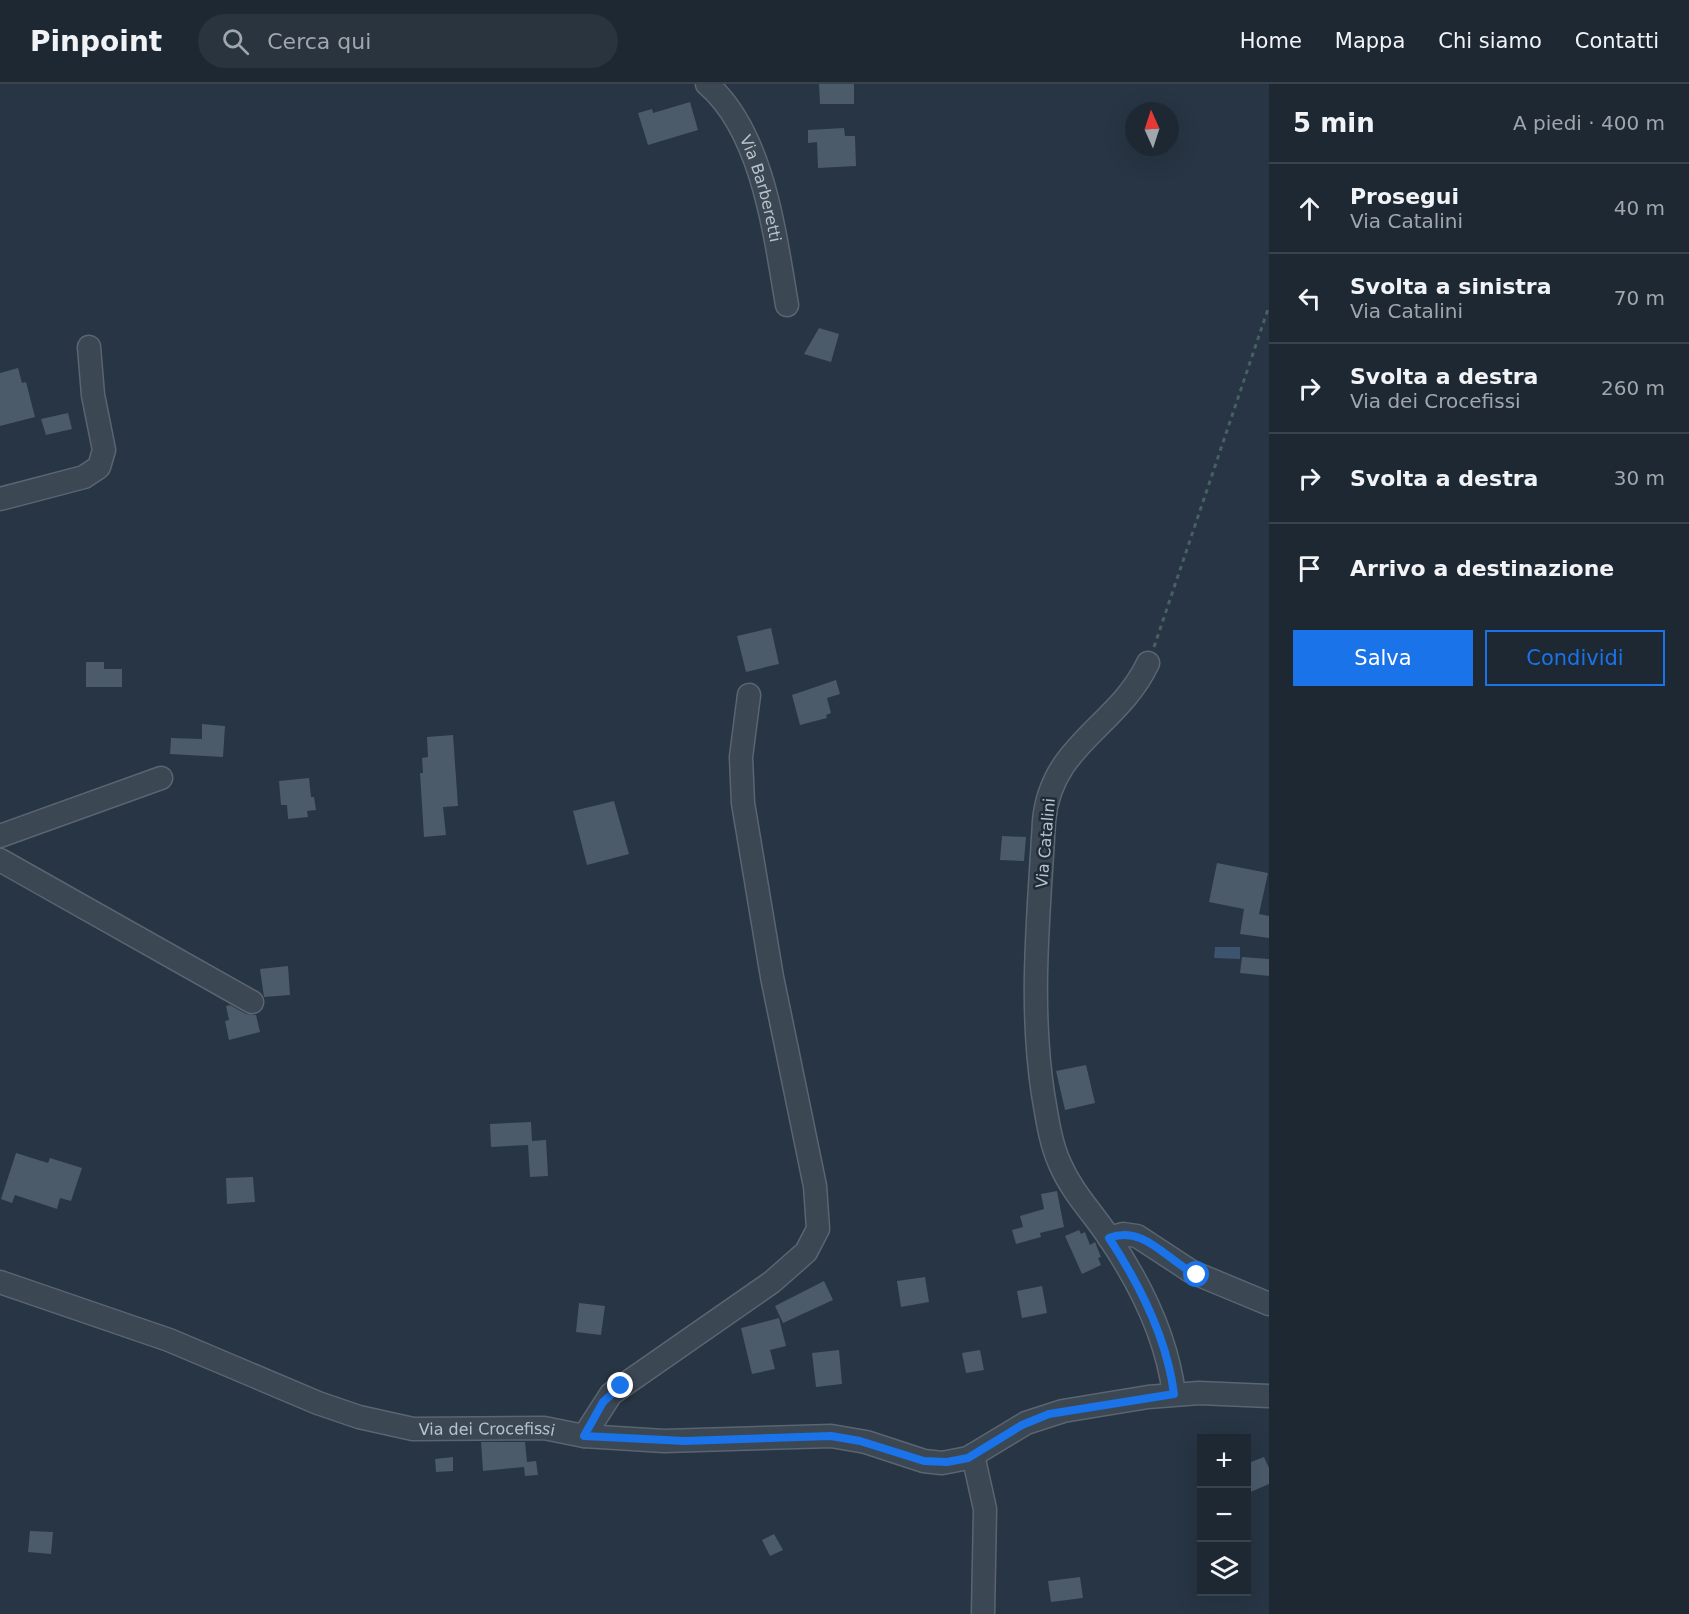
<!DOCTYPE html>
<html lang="it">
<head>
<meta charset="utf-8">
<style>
  :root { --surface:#1d2833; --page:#2a343f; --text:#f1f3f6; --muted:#a0a6ac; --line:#3b444e; --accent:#1a73e8 }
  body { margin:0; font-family:"DejaVu Sans",sans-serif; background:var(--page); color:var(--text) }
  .controls { position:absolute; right:18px; bottom:18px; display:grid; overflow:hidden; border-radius:0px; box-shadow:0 6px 24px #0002 }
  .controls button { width:54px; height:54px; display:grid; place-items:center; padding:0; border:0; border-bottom:2px solid var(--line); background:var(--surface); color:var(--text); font:30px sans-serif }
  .compass { position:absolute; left:1125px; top:18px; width:54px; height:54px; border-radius:50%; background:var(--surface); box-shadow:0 6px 24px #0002; rotate:357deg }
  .stop { position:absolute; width:18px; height:18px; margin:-14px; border:4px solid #1a73e8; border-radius:50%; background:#fff }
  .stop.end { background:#1a73e8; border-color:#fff; box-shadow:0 2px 6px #0008 }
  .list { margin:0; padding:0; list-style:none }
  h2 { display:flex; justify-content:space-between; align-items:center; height:78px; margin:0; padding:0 24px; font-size:26px }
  h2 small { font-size:20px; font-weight:400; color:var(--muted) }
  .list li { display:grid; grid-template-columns:39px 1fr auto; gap:18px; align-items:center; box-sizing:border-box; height:90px; padding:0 24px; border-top:2px solid var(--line) }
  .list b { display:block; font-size:22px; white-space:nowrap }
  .list p { margin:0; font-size:20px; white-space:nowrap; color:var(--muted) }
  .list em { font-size:20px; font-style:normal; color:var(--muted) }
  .actions { display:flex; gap:12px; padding:18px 24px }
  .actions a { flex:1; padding:14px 0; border:2px solid var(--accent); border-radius:0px; text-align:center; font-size:21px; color:var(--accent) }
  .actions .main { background:var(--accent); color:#fff }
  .icon { flex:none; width:33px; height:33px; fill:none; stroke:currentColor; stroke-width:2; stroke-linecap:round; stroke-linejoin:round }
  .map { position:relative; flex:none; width:1269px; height:1530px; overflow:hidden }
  header { display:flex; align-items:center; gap:36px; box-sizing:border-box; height:84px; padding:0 30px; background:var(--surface); border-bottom:2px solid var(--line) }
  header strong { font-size:28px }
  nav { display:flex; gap:33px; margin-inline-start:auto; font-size:21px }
  .search { width:420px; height:54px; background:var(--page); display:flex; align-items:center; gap:15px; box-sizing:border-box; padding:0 21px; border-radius:33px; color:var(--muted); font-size:22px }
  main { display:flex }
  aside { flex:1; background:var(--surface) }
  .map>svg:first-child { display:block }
  .water { fill:#3c546d }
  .building { fill:#4b5b6a }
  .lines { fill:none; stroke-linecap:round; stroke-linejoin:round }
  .minor-casing { stroke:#5a6571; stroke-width:25 }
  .path { stroke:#476061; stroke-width:3; stroke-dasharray:4.5 4.5; stroke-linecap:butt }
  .minor { stroke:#3b4753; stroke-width:22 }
  .route { stroke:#1a73e8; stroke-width:8 }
  .labels { text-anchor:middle; stroke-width:5; stroke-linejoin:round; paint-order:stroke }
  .street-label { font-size:16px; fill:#b9c2cd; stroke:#202c39 }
</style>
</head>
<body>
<header>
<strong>Pinpoint</strong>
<div class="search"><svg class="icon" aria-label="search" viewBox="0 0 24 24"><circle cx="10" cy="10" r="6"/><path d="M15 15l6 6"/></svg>Cerca qui</div>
<nav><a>Home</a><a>Mappa</a><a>Chi siamo</a><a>Contatti</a></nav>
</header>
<main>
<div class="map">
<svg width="1269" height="1530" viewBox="0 0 1269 1530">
  <rect width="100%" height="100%" fill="#273544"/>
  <!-- water -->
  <path class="water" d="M1215,863h25v12l-26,-1z"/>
  <!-- building -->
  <path class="building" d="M819,0h35v20h-34z
    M690,18l8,28 -50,15 -10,-32 14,-4 1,4z
    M844,44l1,8h10l1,30 -38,2 -1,-26 -9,1v-13z
    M819,244l20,6 -8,28 -27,-8z
    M18,284l4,15 4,-1 9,35 -35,9v-53z
    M68,329l4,16 -26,6 -5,-16z
    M771,544l8,36 -33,8 -9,-36z
    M86,578h18v7h18v18h-36z
    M836,596l4,14 -13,4 4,15 -5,2 1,3 -27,7 -8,-30z
    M202,640l23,2 -2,31 -53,-3 1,-16 31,1z
    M453,651l5,71 -15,1 3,28 -22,2 -4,-64h3l-1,-15 6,-1 -1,-20z
    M309,694l2,19h3l2,13 -9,1 1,6 -20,2 -1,-14h-6l-2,-24z
    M614,717l15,53 -42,11 -14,-54z
    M1002,752l24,1 -2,24 -24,-1z
    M1217,779l51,10 -9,41 10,2v22l-29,-4 4,-25 -35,-7z
    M1242,873l27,2v17l-29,-3z
    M288,882l2,29 -26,2 -4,-28z
    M230,921l16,9 10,1 4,17 -31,8 -4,-19 4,-1 -3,-14z
    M1086,981l9,38 -30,7 -9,-39z
    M531,1038l1,19 14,-1 2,36 -18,1 -2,-32 -37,2 -1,-23z
    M16,1069l32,10 2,-5 32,10 -11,33 -11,-3 -3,11 -42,-14 -3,8 -11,-4z
    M253,1093l2,25 -28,2 -1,-26z
    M1057,1107l7,36 -24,6 1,4 -25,7 -4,-14 11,-3 -3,-11 24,-7 -3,-15z
    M1079,1146l2,4 4,-2 5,13 5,-3 6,15 -3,1 3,7 -19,9 -17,-38z
    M925,1193l4,25 -28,5 -4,-26z
    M824,1197l9,19 -50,23 -8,-17z
    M1042,1202l5,27 -25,5 -5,-27z
    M579,1219l26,3 -4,29 -25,-3z
    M779,1234l7,28 -16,4 5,19 -23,5 -11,-46z
    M839,1266l3,34 -26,3 -4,-34z
    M980,1266l4,20 -18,3 -4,-20z
    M481,1358h44l2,20 9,-1 2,14 -13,1 -1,-9 -41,4z
    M453,1373v14l-17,1 -1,-13z
    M1264,1373l5,11v16l-23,10v-30z
    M30,1447l23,1 -2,22 -23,-2z
    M774,1450l9,16 -13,6 -8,-16z
    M1080,1493l3,21 -32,4 -3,-21z"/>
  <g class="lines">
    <defs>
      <g id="minor">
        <path id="s1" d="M707,0c56,48 68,151 80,221"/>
        <path d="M0,415l84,-22 15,-10 5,-17 -11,-55 -4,-48"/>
        <path d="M1148,579c-30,64 -97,81 -104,158 -5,92 -15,181 -1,273 4,23 7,48 17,70 12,28 32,48 48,72 32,47 59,102 66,158"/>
        <path d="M0,752l161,-58"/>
        <path d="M0,776l252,142"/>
        <path d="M1109,1154l14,-4 14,2 55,36 77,32"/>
        <path id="s2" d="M0,1198l169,58 149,63 41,14 54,12 131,-1 40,8 80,5 167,-5 35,6 58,19 18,2 26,-5 58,-35 37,-12 85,-14 51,-4 70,3"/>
        <path d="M584,1352l27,-42 161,-112 34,-30 12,-23 -3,-43 -43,-209 -29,-174 -2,-46 8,-62"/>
        <path d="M973,1371l12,54 -2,105"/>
      </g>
    </defs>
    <!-- minor casing -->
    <use href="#minor" class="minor-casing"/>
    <!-- path -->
    <path class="path" d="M1154,563l115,-341"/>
    <!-- minor -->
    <use href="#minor" class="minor"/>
  </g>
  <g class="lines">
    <!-- route -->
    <path class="route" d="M621,1302l-18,16 -19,34 101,5 146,-5 29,5 64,20 23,1 21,-4 54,-33 27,-11 125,-20c-7,-56 -34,-109 -65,-156 35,-14 59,24 88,37"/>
  </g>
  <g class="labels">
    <!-- street labels -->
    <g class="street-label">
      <text dy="6" stroke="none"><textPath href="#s1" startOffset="120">Via Barberetti</textPath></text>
      <text transform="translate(1045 759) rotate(-85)" y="6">Via Catalini</text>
      <text dy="6" stroke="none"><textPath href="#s2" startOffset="513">Via dei Crocefissi</textPath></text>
    </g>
  </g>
</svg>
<div class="controls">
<button>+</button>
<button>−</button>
<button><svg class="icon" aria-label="layers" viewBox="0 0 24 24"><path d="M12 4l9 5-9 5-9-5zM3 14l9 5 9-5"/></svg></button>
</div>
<svg class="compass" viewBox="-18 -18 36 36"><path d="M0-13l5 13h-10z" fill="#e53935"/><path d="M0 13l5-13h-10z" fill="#a0a6ac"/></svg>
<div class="stop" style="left:1197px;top:1191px"></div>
<div class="stop end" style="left:621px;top:1302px"></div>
</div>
<aside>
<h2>5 min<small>A piedi · 400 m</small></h2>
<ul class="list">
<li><svg class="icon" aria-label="ahead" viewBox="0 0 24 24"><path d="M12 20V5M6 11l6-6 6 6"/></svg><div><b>Prosegui</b><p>Via Catalini</p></div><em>40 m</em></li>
<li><svg class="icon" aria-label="left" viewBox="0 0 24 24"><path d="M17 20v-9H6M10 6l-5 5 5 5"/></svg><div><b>Svolta a sinistra</b><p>Via Catalini</p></div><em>70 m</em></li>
<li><svg class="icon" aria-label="right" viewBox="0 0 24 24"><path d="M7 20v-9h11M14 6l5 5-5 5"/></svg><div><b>Svolta a destra</b><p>Via dei Crocefissi</p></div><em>260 m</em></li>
<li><svg class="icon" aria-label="right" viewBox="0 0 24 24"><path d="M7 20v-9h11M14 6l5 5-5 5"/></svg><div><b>Svolta a destra</b></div><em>30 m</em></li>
<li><svg class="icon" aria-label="arrive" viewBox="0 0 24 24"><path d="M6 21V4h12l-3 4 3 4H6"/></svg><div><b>Arrivo a destinazione</b></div></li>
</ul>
<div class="actions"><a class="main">Salva</a><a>Condividi</a></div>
</aside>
</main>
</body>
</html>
